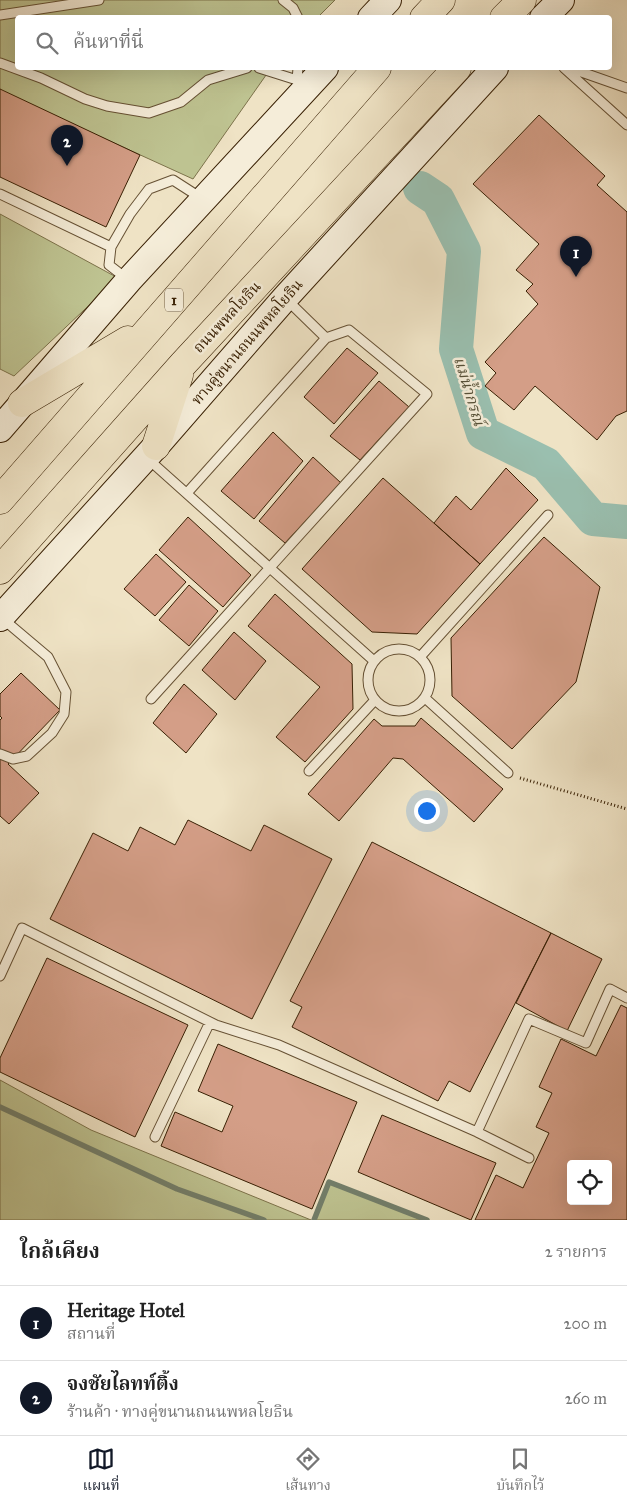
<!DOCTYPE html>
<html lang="th">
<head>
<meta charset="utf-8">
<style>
  :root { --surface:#fff; --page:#f6f6f6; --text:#222; --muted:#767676; --line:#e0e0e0; --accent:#111827 }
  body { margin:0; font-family:"IM FELL Great Primer","Noto Serif Thai",serif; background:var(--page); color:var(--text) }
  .controls { position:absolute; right:15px; bottom:15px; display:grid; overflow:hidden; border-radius:5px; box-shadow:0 5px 20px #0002 }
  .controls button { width:45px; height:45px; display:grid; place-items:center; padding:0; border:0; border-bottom:1px solid var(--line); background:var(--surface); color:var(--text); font:25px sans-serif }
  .you { position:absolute; left:426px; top:810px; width:18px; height:18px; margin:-12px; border:4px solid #fff; border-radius:50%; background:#1a73e8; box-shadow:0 0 0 8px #1a73e833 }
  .badge { display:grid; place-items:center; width:32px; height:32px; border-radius:50%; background:var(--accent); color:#fff; font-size:16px; font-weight:700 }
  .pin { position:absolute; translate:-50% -41px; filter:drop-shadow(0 1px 2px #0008) }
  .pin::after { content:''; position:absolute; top:26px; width:18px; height:15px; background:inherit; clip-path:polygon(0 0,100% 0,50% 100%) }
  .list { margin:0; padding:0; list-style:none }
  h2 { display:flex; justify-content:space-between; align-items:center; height:65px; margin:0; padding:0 20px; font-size:21px }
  h2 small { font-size:16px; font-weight:400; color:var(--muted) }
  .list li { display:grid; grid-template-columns:32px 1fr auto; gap:15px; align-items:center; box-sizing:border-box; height:75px; padding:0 20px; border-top:1px solid var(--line) }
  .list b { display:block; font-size:19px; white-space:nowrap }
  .list p { margin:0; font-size:16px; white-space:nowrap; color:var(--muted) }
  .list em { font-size:16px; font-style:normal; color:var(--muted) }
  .icon { flex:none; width:28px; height:28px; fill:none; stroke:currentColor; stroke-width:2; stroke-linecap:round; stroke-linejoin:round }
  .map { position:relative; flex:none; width:627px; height:1220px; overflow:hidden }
  .search { position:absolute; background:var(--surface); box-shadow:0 5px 20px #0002; left:15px; right:15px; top:15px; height:55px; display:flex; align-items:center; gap:12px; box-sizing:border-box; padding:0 18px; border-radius:5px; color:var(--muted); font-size:19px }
  .sheet { height:215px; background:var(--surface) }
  nav { display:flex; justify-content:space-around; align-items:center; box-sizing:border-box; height:70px; border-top:1px solid var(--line); background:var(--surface); font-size:14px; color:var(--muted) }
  nav a { display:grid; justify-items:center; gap:2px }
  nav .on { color:var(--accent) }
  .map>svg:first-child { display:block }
  .green { fill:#bec391; stroke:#7c724a }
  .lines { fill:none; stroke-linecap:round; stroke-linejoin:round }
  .stream { stroke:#737f6b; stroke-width:5.5 }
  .river { stroke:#9abfaf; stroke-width:34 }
  .building { fill:#d49e87; stroke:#392004; fill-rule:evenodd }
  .lane-casing { stroke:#665134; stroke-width:11 }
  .secondary-casing { stroke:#392004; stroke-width:28 }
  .primary-casing { stroke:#392004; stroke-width:29 }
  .path { stroke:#392004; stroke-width:3; stroke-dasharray:1 2.5; stroke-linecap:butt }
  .lane { stroke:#f5edd9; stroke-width:9 }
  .secondary { stroke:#f5edd9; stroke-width:26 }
  .primary { stroke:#efe3c5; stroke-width:28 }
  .labels { text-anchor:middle; stroke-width:5; stroke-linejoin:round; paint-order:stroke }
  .shield { fill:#f5edd9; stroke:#715e44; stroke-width:1 }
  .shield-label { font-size:14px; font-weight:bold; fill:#392004 }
  .street-label { font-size:15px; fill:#392004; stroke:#f5edd9 }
  .water-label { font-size:16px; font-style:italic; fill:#565037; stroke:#f5edd9 }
</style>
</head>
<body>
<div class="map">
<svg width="627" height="1220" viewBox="0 0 627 1220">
  <rect width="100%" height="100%" fill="#efe3c5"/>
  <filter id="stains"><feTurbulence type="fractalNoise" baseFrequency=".004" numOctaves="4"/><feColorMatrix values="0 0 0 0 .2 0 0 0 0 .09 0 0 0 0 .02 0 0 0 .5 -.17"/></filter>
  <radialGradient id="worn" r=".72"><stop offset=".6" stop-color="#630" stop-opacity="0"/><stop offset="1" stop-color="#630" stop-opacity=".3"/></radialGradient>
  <!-- green -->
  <path class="green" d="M0,0h335l-17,17 -300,1v50h253l-78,111 -193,-88z
    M0,214l118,64 -104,98 -14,-7z
    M0,1080l91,50 220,90h-311z
    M329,1182l93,38h-108z"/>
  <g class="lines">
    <!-- stream -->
    <path class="stream" d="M0,1107l177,82 87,31
      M314,1220l15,-38 98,38"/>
    <!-- river -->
    <path class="river" d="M420,188l18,12 26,51 -8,98 27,84 63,31 47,55 34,3"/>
  </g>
  <!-- building -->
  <path class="building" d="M0,89l140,66 -34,72 -106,-50z
    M539,115l66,61 -8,9 30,27v199l-11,5 -19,24 -62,-54 -21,24 -29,-24 11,-13 -11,-11 53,-58 -12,-13 7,-7 -17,-14 23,-26 -66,-60z
    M347,348l31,25 -44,51 -30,-27z
    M379,381l30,26 -49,53 -30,-24z
    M273,432l30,29 -49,58 -33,-28z
    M313,457l28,26 -56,60 -26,-22z
    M506,468l32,32 -58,64 -46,-41 22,-27 15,14z
    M383,478l97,86 -63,70 -45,-2 -70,-63z
    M188,517l63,58 -28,32 -64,-57z
    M544,537l56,50 -24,95 -64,67 -60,-53 -1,-58z
    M156,554l30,28 -31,34 -31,-27z
    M189,585l29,26 -29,35 -30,-26z
    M275,594l77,70 1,45 -48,53 -29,-25 44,-50 -72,-61z
    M234,632l32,29 -31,39 -33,-30z
    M21,673l39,37 -52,54 31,29 -30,31 -9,-8v-96l2,-2 -2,-2v-22z
    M184,684l33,30 -31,39 -33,-30z
    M421,718l82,71 -29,33 -71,-63 -10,-1 -54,63 -31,-27 66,-75 8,7h33z
    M188,820l63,31 13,-26 68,34 -80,160 -202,-100 43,-86 35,18 12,-24 35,18z
    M372,842l179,91 -81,159 -21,-11 -11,20 -146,-74 10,-20 -12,-6z
    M551,933l51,26 -35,72 -51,-28z
    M47,958l141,67 -53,112 -135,-65v-14z
    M621,1005l6,3v212h-152l21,-45 27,13 26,-55 -13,-6 16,-34 -13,-6 22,-48 35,17zM571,1164h37v37h-37z
    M218,1044l139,58 -45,107 -151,-63 14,-34 47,20 11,-26 -35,-15z
    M382,1115l114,48 -25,57 -113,-48z"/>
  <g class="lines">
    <defs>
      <path id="lane" d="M283,0l10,8 5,10
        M0,15l99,-15
        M0,63l41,15 44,21 22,7 42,7 32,-11 27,-22 39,-12
        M259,68l38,12
        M298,68l-1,12 3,2
        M564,68l63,57
        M570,68l57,20
        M0,194l111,53
        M127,279l-18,-14 2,-18 19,-33 19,-25 24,-9 28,18
        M286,299l40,39
        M148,459l226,202
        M368 680a31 31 0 1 1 62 0a31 31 0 1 1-62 0Z
        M420,657l128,-142
        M425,698l83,75
        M151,699l276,-305 -78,-64 -23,8 -139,155
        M0,754l13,5 14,-3 25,-23 12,-19 2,-22 -18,-35 -45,-38
        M309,771l66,-71
        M0,976l22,-48 194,97 63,20 198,87 52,26
        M477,1132l52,-113 57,24 24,-54 17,9
        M155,1137l55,-115"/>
      <path id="secondary" d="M371,18l17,-18
        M543,18l18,-18
        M0,429l129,-149 196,-212
        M0,618l156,-172 129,-148 210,-230"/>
      <path id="primary" d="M424,18l17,-18
        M504,18l18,-18
        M22,403l106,-63
        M156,446l23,-71
        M0,500l377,-432
        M0,570l183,-206 274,-296"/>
    </defs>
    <!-- lane casing -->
    <use href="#lane" class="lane-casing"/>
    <!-- secondary casing -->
    <use href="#secondary" class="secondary-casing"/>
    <!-- primary casing -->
    <use href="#primary" class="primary-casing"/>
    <!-- path -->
    <path class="path" d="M520,778l107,31"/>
    <!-- lane -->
    <use href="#lane" class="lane"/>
    <!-- secondary -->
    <use href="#secondary" class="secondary"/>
    <!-- primary -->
    <use href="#primary" class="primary"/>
  </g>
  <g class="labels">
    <!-- shield labels -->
    <rect class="shield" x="165" y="288.5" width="18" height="23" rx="4"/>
    <g class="shield-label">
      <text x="174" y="305">1</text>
    </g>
    <!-- street labels -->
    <g class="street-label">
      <text transform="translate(227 317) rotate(-47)" y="5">ถนนพหลโยธิน</text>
      <text transform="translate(247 342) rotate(-49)" y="5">ทางคู่ขนานถนนพหลโยธิน</text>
    </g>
    <!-- water labels -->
    <g class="water-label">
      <text transform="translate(470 391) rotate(73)" y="6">แม่น้ำกรณ์</text>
    </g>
  </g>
  <rect width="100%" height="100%" filter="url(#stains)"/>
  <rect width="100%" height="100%" fill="url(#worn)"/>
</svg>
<div class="controls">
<button><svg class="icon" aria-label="locate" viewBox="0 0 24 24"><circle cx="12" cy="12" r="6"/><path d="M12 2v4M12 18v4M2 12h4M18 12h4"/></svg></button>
</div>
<div class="you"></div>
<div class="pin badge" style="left:576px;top:277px">1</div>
<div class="pin badge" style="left:67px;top:166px">2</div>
<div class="search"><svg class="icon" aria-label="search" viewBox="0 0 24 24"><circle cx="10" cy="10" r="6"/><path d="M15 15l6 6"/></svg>ค้นหาที่นี่</div>
</div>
<section class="sheet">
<h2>ใกล้เคียง<small>2 รายการ</small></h2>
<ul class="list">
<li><span class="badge">1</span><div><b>Heritage Hotel</b><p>สถานที่</p></div><em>200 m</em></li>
<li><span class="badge">2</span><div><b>จงชัยไลทท์ติ้ง</b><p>ร้านค้า · ทางคู่ขนานถนนพหลโยธิน</p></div><em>260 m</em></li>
</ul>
</section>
<nav>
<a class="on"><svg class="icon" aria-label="map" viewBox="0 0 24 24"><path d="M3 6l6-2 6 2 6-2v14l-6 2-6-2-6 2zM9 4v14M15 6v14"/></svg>แผนที่</a>
<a><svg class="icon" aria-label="directions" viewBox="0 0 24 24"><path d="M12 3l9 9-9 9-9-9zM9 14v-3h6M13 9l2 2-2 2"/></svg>เส้นทาง</a>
<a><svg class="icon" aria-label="saved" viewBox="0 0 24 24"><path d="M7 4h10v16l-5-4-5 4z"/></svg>บันทึกไว้</a>
</nav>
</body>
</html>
